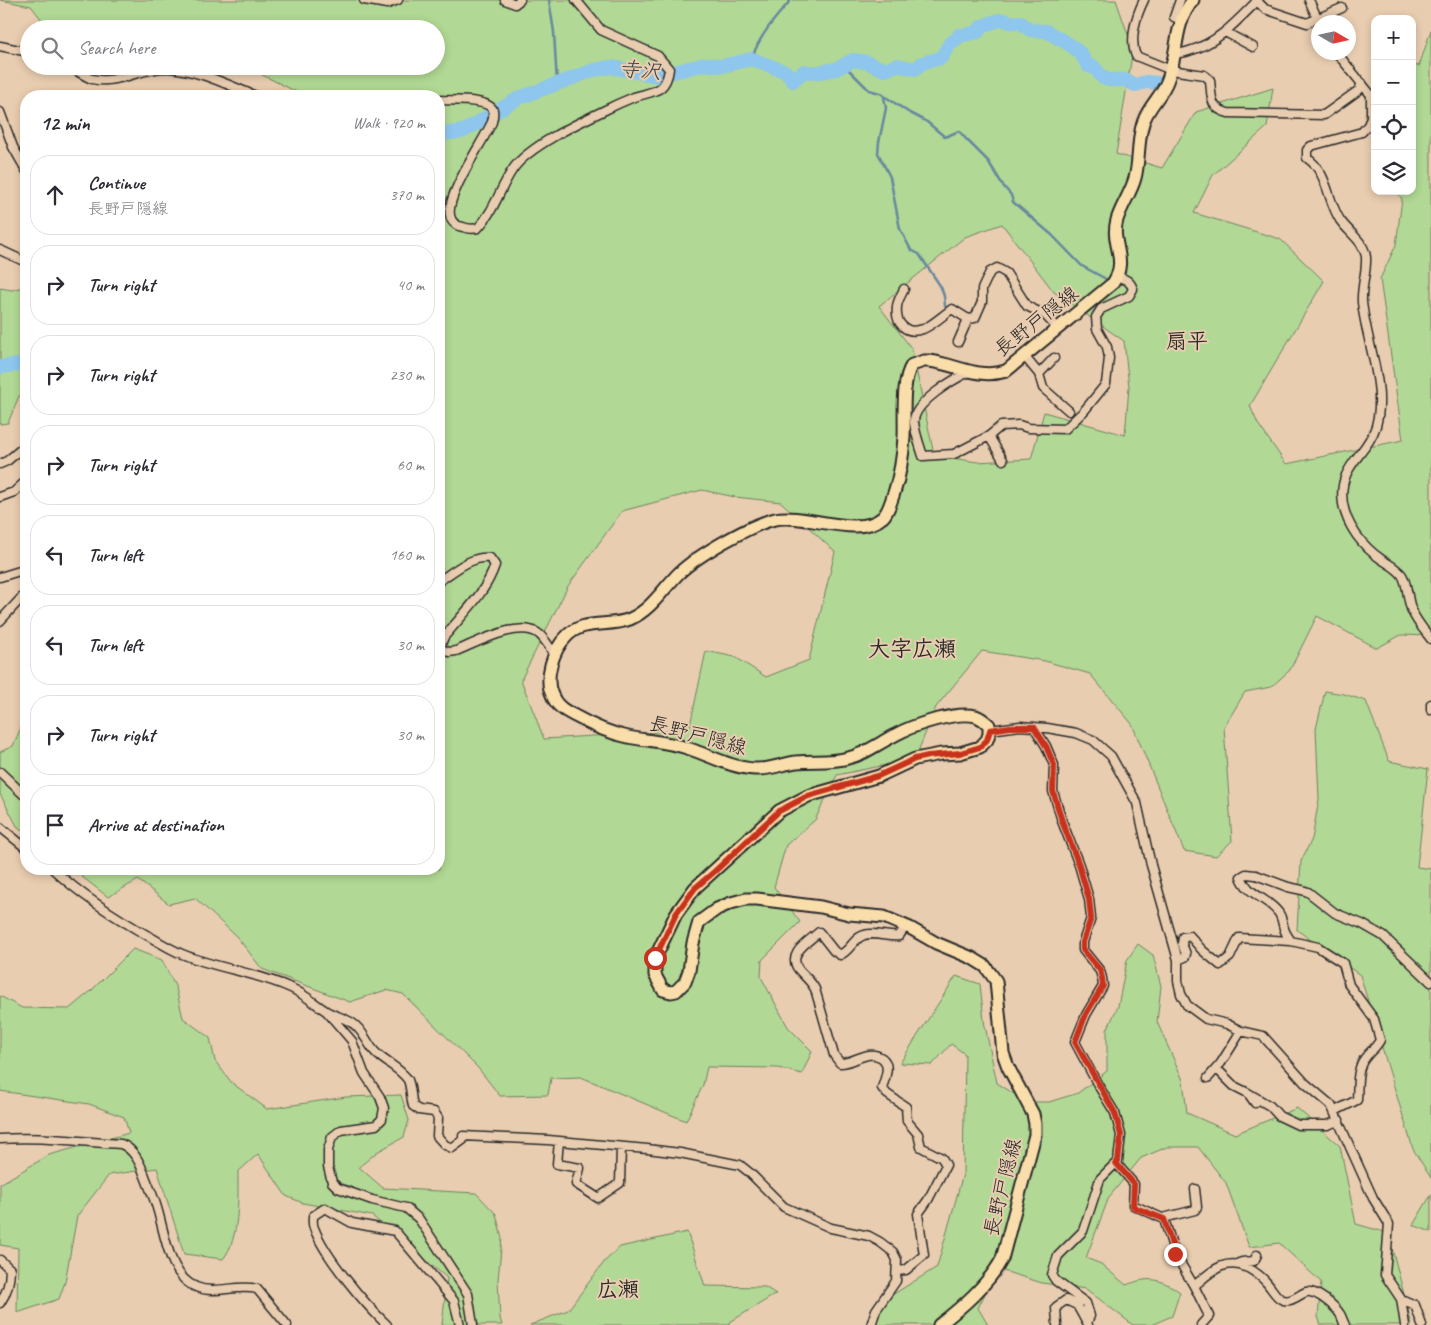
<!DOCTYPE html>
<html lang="en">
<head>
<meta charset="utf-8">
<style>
  :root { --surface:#fff; --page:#f2f2f3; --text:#2b2b33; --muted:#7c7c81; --line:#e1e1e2 }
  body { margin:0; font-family:Caveat,"Klee One",sans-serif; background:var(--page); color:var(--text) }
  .controls { position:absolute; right:15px; top:15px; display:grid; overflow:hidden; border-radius:10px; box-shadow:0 2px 8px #0003 }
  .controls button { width:45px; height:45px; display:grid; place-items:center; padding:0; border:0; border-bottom:1px solid var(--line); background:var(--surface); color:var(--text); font:25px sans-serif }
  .compass { position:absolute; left:1311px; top:15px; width:45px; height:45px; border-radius:50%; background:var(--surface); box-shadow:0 2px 8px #0003; rotate:99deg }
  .stop { position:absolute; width:15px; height:15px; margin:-11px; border:4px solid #c8321e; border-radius:50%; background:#fff }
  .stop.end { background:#c8321e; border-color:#fff; box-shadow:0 1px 5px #0008 }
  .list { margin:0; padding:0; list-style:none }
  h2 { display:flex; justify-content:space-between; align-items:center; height:65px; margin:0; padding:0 20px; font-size:21px }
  h2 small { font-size:16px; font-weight:400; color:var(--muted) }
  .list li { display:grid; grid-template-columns:32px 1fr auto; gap:15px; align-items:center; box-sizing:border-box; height:80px; margin:0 10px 10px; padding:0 10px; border:1px solid var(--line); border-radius:20px }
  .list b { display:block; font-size:19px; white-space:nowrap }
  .list p { margin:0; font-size:16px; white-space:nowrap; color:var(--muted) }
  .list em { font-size:16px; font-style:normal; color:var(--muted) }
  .icon { flex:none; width:28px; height:28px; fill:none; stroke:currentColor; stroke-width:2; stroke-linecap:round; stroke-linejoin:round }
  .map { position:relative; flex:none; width:1431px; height:1325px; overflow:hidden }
  .search { position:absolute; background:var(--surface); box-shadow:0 2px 8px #0003; left:20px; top:20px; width:425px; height:55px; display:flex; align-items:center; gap:12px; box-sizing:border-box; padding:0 18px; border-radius:28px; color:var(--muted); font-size:19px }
  .panel { position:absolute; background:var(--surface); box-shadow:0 2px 8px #0003; left:20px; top:90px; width:425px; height:785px; border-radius:20px }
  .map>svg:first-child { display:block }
  .green { fill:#b1d894; stroke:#6e8260; fill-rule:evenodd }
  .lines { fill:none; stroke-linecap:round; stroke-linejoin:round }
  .stream { stroke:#66889f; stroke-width:2.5 }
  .river { stroke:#8ec6ed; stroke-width:14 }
  .street-casing { stroke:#2b2b2b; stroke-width:11 }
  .primary-casing { stroke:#2b2b2b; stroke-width:15 }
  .street { stroke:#e9cdb0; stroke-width:8 }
  .primary { stroke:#f9ddab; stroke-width:11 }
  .route { stroke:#c8321e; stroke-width:6 }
  .labels { text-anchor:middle; stroke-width:4; stroke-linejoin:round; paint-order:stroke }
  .street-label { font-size:20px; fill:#2b2b2b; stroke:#e9cdb0 }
  .water-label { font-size:21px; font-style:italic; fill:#3a4248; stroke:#e9cdb0 }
  .neighbourhood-label { font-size:21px; font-weight:bold; fill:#2b2b2b; stroke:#e9cdb0 }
  .quarter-label { font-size:22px; font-weight:bold; fill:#2b2b2b; stroke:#e9cdb0 }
</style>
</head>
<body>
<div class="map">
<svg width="1431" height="1325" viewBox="0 0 1431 1325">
  <rect width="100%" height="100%" fill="#e9cdb0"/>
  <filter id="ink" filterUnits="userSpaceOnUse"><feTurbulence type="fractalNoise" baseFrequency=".02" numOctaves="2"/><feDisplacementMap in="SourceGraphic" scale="10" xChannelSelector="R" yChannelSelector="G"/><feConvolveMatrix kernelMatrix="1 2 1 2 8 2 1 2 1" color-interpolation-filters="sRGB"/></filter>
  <g filter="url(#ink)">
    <!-- green -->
    <path class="green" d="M0,0h1116l17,49 -17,105 46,14 34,-56 77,-24 -6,39 -54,48 -19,38 86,26 44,42 -74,125 8,18 28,40 117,-24 -23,-161 16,-34 6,-46 -6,-8h16v-126l7,1 12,-36v606l-30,-1 -24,13 -60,-32 -27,54 -19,17 -26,5 -21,35 8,114 -16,15 -32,-5 -52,-127 -42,-50 -45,-13 -63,-10 -46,56 -21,52 -78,16 -22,45 -29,25 -12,42 26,35 -38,38 -1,17 27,50 24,24 -10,23 -24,-6 -71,-1 -4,18 -17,36 -105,-44 -30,1 -3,17 -48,1 -22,-28 -75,-74 -17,-4 -36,12 -88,-33 -25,-32 -42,-39 -26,6 -31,-24 -30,17 -36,-28h367v-773h-134l-61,-30h192v-37h-387l-18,-23zM1002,224l52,68 70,49 5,46 -4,48 -81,-23 -13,47 -54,3 -43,-7 -22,-106 -33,-43 86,-69zM702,490l33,7 46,5 54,50 -26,108 -43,17 -31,-20 -29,-6 -17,79 -145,9 -23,-59 47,-94 54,-75z
      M26,286v108l-7,2 -11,27 -8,1v-136l12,2z
      M1325,691l19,3 22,7 23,60 39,8 -11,98 14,2v309l-18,-29 -53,-174 -63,-45 4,-69 11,-22 7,-40 -3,-70z
      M26,716v117l-9,-7 -17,-32v-42l13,-6z
      M1138,944l15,11 8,31 -4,36 26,58 4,33 48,21 62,-26 43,38 16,78 32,9 24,92h-91l-3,-8 3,-35 -42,-39 -30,4 -23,-64 -28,-36h-31l-26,11 -32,39 -23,61 15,6 25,21c24,-9 33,-7 54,7l-8,24 -21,9h-18l-47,-36 -44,-6 -45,-14 -19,39 10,17h-120l13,-23 56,-35 26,-93 2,-120 -14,-10 -19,21 -32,-2 56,-87 24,8 4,37 13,62 30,19h22l29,-9 29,-22v-41l11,-24 9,-46z
      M133,949l29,11 14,28 7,30 27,20 5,23 17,22 35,26 79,-12 55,-2 8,25 -5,17 -27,15 -18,15 24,21 93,5 20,21 6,24 -4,42 2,38 2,7h-60l5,-47 -75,-62 -69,-13 -17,-7 -28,-42 -20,18c0,25 2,67 -15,87l-39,-5 -27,-86 -48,7 -32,41 -12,66 -6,17 -42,14 1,-65 -18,-3v-61l49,-29 80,-22 -5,-16 -35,-13 -89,-13v-95l22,12 47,1 22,-18z
      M1431,1195v37l-18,-7z
      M687,1232l18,54 60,1 11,7 -46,28v3h-200l38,-15 37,-49 15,-14z"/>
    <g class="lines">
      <!-- stream -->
      <path class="stream" d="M549,0l5,32 3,52
        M752,59c6,-22 24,-42 39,-59
        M844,65l25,25 11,3 28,19 19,10 18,15 14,-6 7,8 22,22 16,26 7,8 2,7 39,33 30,31 24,13
        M884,97l2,11 -7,34 -1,11 12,24 10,52 11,21 8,4 22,33 3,9 1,10"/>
      <!-- river -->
      <path class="river" d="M439,137l4,-3 21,-3 55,-33 75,-28 17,-3 47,9 47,-12 17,2 30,-7 34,13 7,9 11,-10 10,2 22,-4 17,-9 13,2 19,8 12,-5 18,4 7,-6 19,-5 9,-15 6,-3 3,-5c7,1 12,-2 19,-3l4,-6c7,-1 13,-7 21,-6 8,1 7,4 17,2l10,8 16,1 26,15 9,8 7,12 6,1 9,11 6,2h16l10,5 11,-3 12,1
        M0,367l26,-3"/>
      <defs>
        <path id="street" d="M364,0l23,4 11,-4
          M505,0l10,4 5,-4
          M1144,0c-8,16 -15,39 -8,56l35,14 33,5 6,5c2,17 -1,28 18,33l96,2 35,-25 3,-7
          M1180,0l-6,17 7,3
          M1256,0l9,9 42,14 35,-15
          M1309,0l10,22
          M1225,32l28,15
          M0,46l29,6
          M1174,51c5,3 9,2 15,0 29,-8 48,-30 69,-51
          M1336,52l35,43v23l-3,7 -6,7 -51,14 -4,4v8c21,14 20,42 33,62 9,13 24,21 26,37 1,15 -5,30 -4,45 4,40 25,85 14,124 -9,30 -39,39 -33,78 4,22 19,42 38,55 7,5 15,8 21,16 6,9 5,25 10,36 4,10 12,19 19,28
          M68,66c8,4 16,10 24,13 25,6 50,-12 76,-11 31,2 60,17 88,28
          M439,100c11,1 49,-2 54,10 1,4 0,8 -1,12 -9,20 -46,73 -42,93 1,7 6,11 13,12 5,2 10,2 15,1 17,-18 22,-40 35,-59 15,-22 65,-46 90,-58 10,-5 21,-10 31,-14 19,-6 32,-4 35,-28l-11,-13 -57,-26 -25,-30
          M0,112l13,35 13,23
          M0,250l26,12
          M904,289c-2,5 -7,12 -7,18 -2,17 9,28 26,22 10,-4 20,-14 29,-20l16,10
          M958,342l10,-23 7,-1 7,-16v-13l8,-17 7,-4 9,5 21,33 18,9 13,14
          M1025,357l14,17 15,-16
          M969,372c-15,7 -56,31 -55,50 1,11 6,24 9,34l31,-2 35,-18 12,-10 18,-1 9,3 37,1 19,-18 22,-27 3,-26 -2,-11 -10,-18 -1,-12 5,-8 28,-13 4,-7c-3,-8 -7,-10 -15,-12
          M1039,374l4,14 26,23
          M989,436l14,24
          M0,464l7,-3 19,-16
          M0,497l14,-5 12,-11
          M0,577l26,-8
          M439,581c14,-9 33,-26 51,-23l5,7c-9,28 -33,50 -51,72l-3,7 1,6 7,2 7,-1c20,-8 64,-32 83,-17 7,6 11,14 16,22
          M0,621l26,-28
          M1431,704v6
          M1034,727l12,19 8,19 -1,26 9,30 17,44 10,34 2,19 -8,24v8l17,21 2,7 1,8 -17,29 -11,27 23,43 17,28 6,22 -3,26 -18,18 -17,52 -25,25 -6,19 4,6 30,22 4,13 -3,6
          M990,730l30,-4 27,2 29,5 17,7 18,16 26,47 14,62 27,95v21l3,13 6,11 19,14 21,5 14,7 22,5 42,47 26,22 42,93 16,26 -4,51 16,24 4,26
          M0,772l23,22 3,-2
          M0,827l26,21
          M53,869c30,28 63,49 99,69 10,6 20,12 30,16 36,15 74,18 109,34 13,6 23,15 35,23 10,6 22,7 30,15 9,8 12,19 20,27 10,10 24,15 32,27 3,7 3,19 5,26l6,4 15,2 4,6 -1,18 8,9 7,3 11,-8v-4l85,4 99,9 33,4 60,12 10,8 34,34 47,21 38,8 11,6 13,10 4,8 -1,21 -20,29 -5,15
          M1291,941l27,6 25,16 6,22 25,34 6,21c-4,8 -10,11 -15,18 -9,11 -7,29 -8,42l-22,11
          M1178,960l7,-3 1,-3 -4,-10 1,-7 7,-1 12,14 18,15 10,-8 9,-19 52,3c-2,-3 -5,-7 -6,-10 -3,-6 -2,-13 -7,-19 -11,-14 -30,-17 -37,-35l5,-3 10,1 32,12 14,3 6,2 27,21 27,11 21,12 48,46
          M328,1013l24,28 12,32 16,24 4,11 -2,11 -6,6 -35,5 -9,7 -4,13v17l4,15 6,6 34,12 34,8 13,11 49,75 5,31
          M1217,1069l17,17 14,7 7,10
          M1208,1078l13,-15 20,-32
          M1248,1093l22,13 9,10 19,9h30l11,-5
          M0,1139c41,-3 80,3 121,5 13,5 19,19 24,32 4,11 9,21 12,32 8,25 12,69 39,79 20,8 40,-3 61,2l30,36
          M559,1141l-2,23 23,4 -4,16 22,14 22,-15 1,-36
          M1116,1163l18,21 -1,21 31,14 11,35 19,32
          M1163,1218l32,-8 2,-3 -2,-18
          M0,1260l10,9c0,12 -3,24 -10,34
          M1239,1263l3,-1 12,-1 3,-6
          M897,1271l9,-1 18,-15 -6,-41 10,-14 18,-35 -4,-7 -21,-11 -3,-13 -11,-13 -1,-14 -19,-13 -5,-6c3,-10 9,-23 0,-30 -15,-10 -28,6 -42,5l-6,-8 -19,-66c-4,-8 -10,-12 -16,-19 -13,-16 9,-28 20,-38l15,19 6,4c9,-4 12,-13 20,-18 11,-7 28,1 39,-1l7,-10
          M1401,1299l14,6 7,20
          M387,1325c-23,-22 -62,-68 -73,-97 -2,-4 -1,-8 -1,-12l12,-8 27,15 43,8 59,70 6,24
          M1057,1325l-1,-18 10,-7 11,5 11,20
          M1201,1325l8,-9 -15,-30c17,-14 30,-29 54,-18 7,4 13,8 18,14 5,5 9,14 15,17 9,5 17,-4 25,-7 10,-2 29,14 34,22 2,3 3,8 5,11"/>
        <path id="primary" d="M939,1325c23,-18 49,-40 63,-66l33,-124v-11l-2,-10 -25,-47 -5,-14 -7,-72 -5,-7 -6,-8 -13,-8 -36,-15 -26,-15 -26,-11 -35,-3 -28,-7 -64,-8h-11l-15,4 -14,6 -18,13 -6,21 -4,28 -4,11 -9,9 -5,1 -8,-2 -8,-15v-17l21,-44 19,-26 84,-77 29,-15 71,-20 36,-17 26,-5 19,-1 20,-6 7,-7 2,-6v-9c-4,-4 -8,-7 -13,-9 -20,-5 -63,9 -81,19 -16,8 -29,19 -47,23 -17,5 -34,2 -52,4 -14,2 -27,8 -41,7 -23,-1 -44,-13 -65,-20 -20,-7 -42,-8 -62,-12 -19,-4 -37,-12 -53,-21 -10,-5 -19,-10 -23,-21 -8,-17 1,-45 14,-58 17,-19 43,-9 64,-18 22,-10 33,-30 49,-46 19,-18 71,-48 96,-54 31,-6 84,20 108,-2 6,-6 8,-16 11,-24 6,-18 9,-37 10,-56 1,-20 -3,-56 8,-72l12,-4h5c27,3 49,19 77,10l107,-88c16,-24 -3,-39 4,-63 4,-14 14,-27 18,-42 5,-18 2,-43 10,-60 6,-14 18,-24 23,-39 11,-28 5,-54 25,-79"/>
      </defs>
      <!-- street casing -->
      <use href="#street" class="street-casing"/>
      <!-- primary casing -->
      <use href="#primary" class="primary-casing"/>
      <!-- street -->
      <use href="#street" class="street"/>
      <!-- primary -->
      <use href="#primary" class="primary"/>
    </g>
  </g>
  <g class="lines" filter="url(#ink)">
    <!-- route -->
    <path class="route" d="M655,958l21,-44 19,-26 19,-16 65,-61 29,-15 70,-20 37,-17 13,-3 32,-3 20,-6 7,-7 3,-10 20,-3h24l12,19 8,19 -1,26 9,30 17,44 10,34 2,19 -8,24v8l17,20 2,8 1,8 -17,28 -11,28 40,71 6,22 -3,26 -2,2 18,21 -1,22 3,2 28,11 11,35"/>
  </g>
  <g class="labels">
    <!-- street labels -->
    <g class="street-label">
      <text transform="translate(1036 321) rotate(-38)" y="7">長野戸隠線</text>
      <text transform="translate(698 735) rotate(15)" y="7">長野戸隠線</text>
      <text transform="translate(1002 1187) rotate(-76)" y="7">長野戸隠線</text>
    </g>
    <!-- water labels -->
    <g class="water-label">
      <text transform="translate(640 70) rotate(5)" y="7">寺沢</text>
    </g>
    <!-- neighbourhood labels -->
    <g class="neighbourhood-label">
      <text x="1187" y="348">扇平</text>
      <text x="618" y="1296">広瀬</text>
    </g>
    <!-- quarter labels -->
    <g class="quarter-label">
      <text x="912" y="656">大字広瀬</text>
    </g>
  </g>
</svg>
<div class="controls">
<button>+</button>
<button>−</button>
<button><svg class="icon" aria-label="locate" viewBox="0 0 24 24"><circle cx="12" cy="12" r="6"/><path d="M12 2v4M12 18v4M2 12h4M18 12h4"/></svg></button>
<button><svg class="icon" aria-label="layers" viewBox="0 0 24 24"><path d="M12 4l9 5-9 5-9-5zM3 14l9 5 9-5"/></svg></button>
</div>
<svg class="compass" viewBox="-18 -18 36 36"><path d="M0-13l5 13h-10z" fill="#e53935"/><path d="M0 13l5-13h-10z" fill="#7c7c81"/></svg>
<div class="stop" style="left:655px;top:958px"></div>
<div class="stop end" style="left:1175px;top:1254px"></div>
<div class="search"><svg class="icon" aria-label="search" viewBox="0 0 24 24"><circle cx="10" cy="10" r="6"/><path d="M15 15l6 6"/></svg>Search here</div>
<section class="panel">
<h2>12 min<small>Walk · 920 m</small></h2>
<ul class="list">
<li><svg class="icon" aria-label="ahead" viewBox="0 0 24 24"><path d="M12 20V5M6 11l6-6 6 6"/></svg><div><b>Continue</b><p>長野戸隠線</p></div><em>370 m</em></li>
<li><svg class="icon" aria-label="right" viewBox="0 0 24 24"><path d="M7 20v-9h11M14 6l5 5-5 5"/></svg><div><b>Turn right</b></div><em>40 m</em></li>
<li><svg class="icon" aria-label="right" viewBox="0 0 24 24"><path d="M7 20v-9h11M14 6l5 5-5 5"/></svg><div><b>Turn right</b></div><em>230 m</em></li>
<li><svg class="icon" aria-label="right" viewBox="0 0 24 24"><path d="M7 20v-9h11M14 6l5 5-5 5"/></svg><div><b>Turn right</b></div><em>60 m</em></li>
<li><svg class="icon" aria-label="left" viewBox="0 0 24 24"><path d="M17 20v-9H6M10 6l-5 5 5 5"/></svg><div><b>Turn left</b></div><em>160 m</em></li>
<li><svg class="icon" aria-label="left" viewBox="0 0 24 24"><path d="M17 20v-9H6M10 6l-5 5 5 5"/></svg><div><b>Turn left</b></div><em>30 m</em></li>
<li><svg class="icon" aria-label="right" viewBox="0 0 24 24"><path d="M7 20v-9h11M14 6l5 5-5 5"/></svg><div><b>Turn right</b></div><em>30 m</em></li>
<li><svg class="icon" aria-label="arrive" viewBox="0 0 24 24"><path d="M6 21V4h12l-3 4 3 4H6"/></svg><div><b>Arrive at destination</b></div></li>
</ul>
</section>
</div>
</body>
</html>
